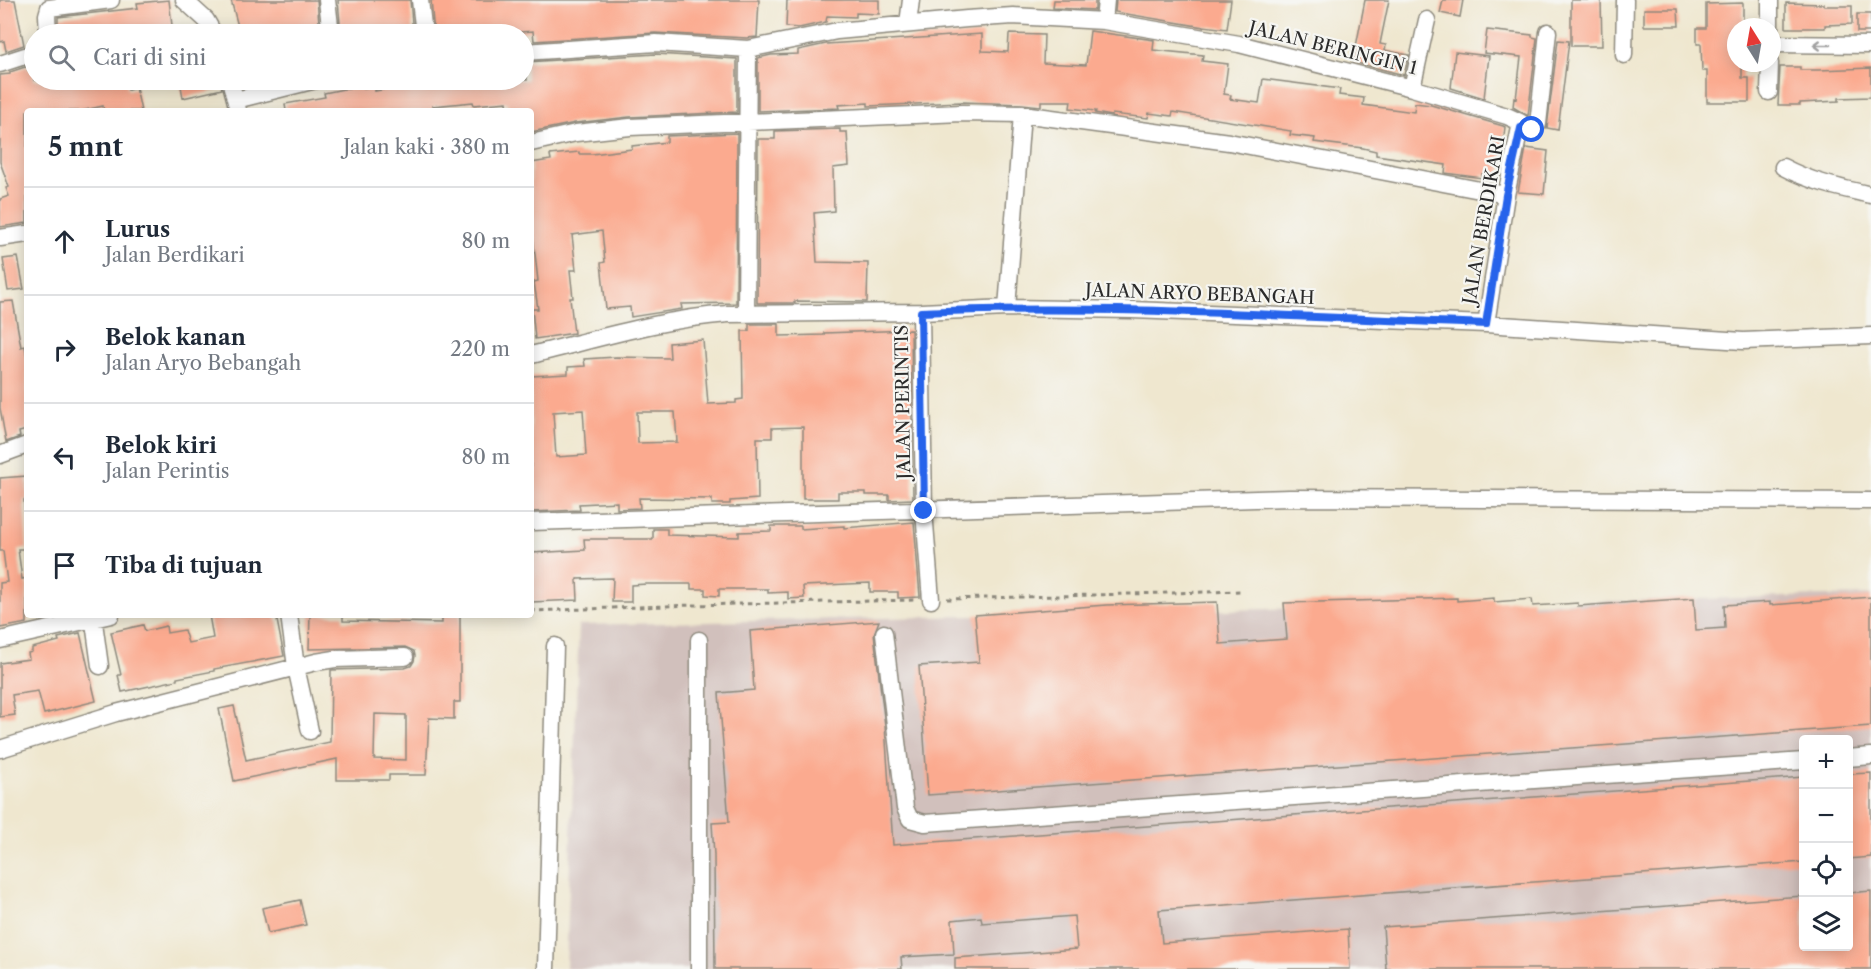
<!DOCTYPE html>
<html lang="id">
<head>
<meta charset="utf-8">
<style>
  :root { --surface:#fff; --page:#f2f2f3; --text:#1f2937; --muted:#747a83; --line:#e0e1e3 }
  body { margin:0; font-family:"Libre Caslon Text",serif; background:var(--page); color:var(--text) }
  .controls { position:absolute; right:18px; bottom:18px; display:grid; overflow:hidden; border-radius:6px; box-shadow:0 3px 15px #0003 }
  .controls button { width:54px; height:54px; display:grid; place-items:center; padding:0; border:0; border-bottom:2px solid var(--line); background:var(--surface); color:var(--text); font:30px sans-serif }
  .compass { position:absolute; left:1727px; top:18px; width:54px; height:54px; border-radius:50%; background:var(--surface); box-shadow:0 3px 15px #0003; rotate:349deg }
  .stop { position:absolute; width:18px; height:18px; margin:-14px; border:4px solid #2563eb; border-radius:50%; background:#fff }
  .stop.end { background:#2563eb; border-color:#fff; box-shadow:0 2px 6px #0008 }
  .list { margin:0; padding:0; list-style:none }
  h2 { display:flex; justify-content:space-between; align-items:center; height:78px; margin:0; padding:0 24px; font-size:26px }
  h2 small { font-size:20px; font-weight:400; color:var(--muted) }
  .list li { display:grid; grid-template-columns:39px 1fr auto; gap:18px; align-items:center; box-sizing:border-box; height:108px; padding:0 24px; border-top:2px solid var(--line) }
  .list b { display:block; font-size:22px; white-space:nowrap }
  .list p { margin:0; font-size:20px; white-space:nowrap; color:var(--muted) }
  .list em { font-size:20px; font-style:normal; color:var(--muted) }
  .icon { flex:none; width:33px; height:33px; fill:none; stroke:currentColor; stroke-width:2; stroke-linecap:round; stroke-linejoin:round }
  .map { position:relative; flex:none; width:1871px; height:969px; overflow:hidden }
  .search { position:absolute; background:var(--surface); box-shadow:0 3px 15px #0003; left:24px; top:24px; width:510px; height:66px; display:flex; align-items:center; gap:15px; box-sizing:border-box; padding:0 21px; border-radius:33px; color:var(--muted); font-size:22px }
  .panel { position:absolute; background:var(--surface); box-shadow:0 3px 15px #0003; left:24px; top:108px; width:510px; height:510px; border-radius:6px }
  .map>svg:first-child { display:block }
  .industrial { fill:#d1c0bc; fill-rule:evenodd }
  .building { fill:#fbaa8f; fill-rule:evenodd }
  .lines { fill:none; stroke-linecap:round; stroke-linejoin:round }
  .minor-casing { stroke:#8d897d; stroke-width:19 }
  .path { stroke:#8d897d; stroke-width:3; stroke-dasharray:4.5 4.5; stroke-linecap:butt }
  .minor { stroke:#fff; stroke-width:16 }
  .oneway { stroke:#a0a0a0 }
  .route { stroke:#2563eb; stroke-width:8 }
  .labels { text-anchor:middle; stroke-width:4.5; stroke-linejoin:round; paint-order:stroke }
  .street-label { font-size:18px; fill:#2b2b2b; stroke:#f6f6f2 }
</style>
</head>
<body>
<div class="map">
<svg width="1871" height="969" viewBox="0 0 1871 969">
  <rect width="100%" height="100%" fill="#f6f6f2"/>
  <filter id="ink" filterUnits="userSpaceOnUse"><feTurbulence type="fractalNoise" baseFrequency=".0167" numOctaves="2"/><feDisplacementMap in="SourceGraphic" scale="12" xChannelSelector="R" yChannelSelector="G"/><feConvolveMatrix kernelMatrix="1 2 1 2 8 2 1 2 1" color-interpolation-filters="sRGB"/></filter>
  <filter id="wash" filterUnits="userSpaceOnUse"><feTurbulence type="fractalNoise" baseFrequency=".008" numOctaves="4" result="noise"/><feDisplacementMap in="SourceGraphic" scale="24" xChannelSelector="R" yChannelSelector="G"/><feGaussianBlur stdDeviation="1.35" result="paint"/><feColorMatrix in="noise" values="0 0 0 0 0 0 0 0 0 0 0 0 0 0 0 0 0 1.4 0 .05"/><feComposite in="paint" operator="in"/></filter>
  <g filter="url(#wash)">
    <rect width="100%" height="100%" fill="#efe7cf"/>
    <!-- industrial -->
    <path class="industrial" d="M1871,595v374h-1305l13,-344zM1804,740h44v206h-44z"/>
    <g id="blocks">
      <!-- building -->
      <path class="building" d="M0,0h15l9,45 -18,6 -2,-10 -4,1z
        M169,0l4,34h-115v-17l80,-9 -1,-5z
        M231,0h86l3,34h-80z
        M338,0h72l3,34h-72z
        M431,0h328l-2,37 -10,1 -92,-5 -121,8 -1,-10 -38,3h-61z
        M787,0h92v14l-23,-1v4l-29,-1 -1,6 -27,6 -13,-1z
        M1054,0h41v10l-42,-2z
        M1116,0h115l-4,29 -23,-3v1l-89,-15z
        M1365,0h24l-9,44 6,1 -1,5 24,5 -5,20 -51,-13z
        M1443,0h20l-3,17 -20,-4z
        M1571,0h30l1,46h-31z
        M1743,3v21h-7v39h6v15h7v24h-42v-31h-5l-1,-27h-4v-16h9v-24z
        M1786,3l38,1v2h28v18l-27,1v3h-39z
        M1644,9h34l1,17h-35z
        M1857,14h14v18h-14z
        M1487,30l45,5v2l5,1 -9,78 -15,-9 1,-9 2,1 5,-42 -37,-4z
        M1090,31l64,9 -1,10 50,5 -1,6 26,3 -4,30 7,1 -1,4 29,4 4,-24 77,10 -1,6 25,3 -1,7 51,7 1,-9 16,2 72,21 2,1 -2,19h3l-7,31 -17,-3v4l-37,-5 1,-8 -70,-10v-4l-13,-3 -49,-6 1,-4 -25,-3 1,-4 -118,-19 -1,4 -23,-3 -1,5 -36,-4v2l-17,-3 1,-2 -26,-3 1,-7h-30v5l-19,-2 -60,-2 -94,4v-3l-30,2 1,3 -81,3v-53l13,-3 27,-1v-4l28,-6 156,-10v17l26,1 1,-18 35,1 -1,28 43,2z
        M1558,40l11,1 -11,89 -11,-2z
        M1455,52l34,4 -5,42 -33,-10z
        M656,54l81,5v53l-108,5 -54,6 -44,9v-21h-23l-1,-9 -33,3 -1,-3 -40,4 1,5h-148l-1,-7 40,-7 -1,-4 39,-8v3l12,-2v5l33,-6 -1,-5h120l-1,-18z
        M28,66v4l6,-1v11h49l1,3 16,-3h26l2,10 8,-2 5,23h-37l-1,-5 -22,5h-54v112l-27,4v-28l9,-3 -3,-8 3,-1 -9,-25v-87l10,-1v-2z
        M1780,67h20v3h19l52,-2v29l-32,1v3l-39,2v2h-22z
        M180,80h40l2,9 -39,9z
        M840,129v3h7l2,34 -16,2 1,43 -20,2 3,49 51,1 -1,39 -72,-1v2h-38l1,-164h17v-8z
        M737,133l-1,170 -55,1 1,5 -51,8 -1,-10 -24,2 -5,-46 4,-1 -3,-31 -30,4 4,35h-6l3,28h-3l4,35 -39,6 -3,-30h6l-4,-27 4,-1 -7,-63v-55l20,-3 -1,-5 29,-3v2h13l40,-5v-3l35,-4v-6z
        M1526,148l22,3 -4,43 -26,-2z
        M18,257l6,32 -16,2 -5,-32z
        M13,301l8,46 4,-1 2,12v72l-8,2 1,5 -14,5 -6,-34v-106z
        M749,324h30v12l45,-1v-2l87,-3 2,169 -24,1v-5h-23v-3h-28v7h-35v-72l-31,1v10h-15l1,61 -28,2v3h-18v-5l-73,-1 1,10 -23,1v-7l-38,2 1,6 -49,2v-136l37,-2v-7l17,-1 -1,-7 32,-2 54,1 -1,-15 34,-3 5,64 28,-1v-3l7,-1 -1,-68h7zM583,410l3,45 -30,2 -3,-45zM637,412h38l2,30 -39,1z
        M27,476v24h-3l3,49h-9l4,30 5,-1v45l-27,5v-45l7,-1 -4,-31h-3v-73z
        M914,522l6,75 -22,1v-6h-28v-9l-67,3 1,12 -16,1v-7l-20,1v-4h-49v7l-14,-1v-6h-14v-5h-44l-16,1v17h-19l1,-24 -36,1 1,21 -47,2v-49l54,-3 -1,-11h69v-10h14v6l72,2v-5l32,-1v-5h30v3l43,-3v2z
        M1871,597v129l-943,69 -9,-129 60,-4 -4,-47 131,-10 111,-3 3,42 67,-5 -3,-36 173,-5v3l37,-3v4l38,-3 1,7 45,-3v3l116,-8 2,32 29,-2 -1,-23 46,-3v3z
        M209,615h67l8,41 -70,13v2l-37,7v2l-55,12 -4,-17h3l-10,-43 32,-7 2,6 21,-5 1,7 17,-3 4,13 25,-5z
        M310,615h33v6l99,2v-8h18v87h-6v17l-25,-1 -3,57h-37v5h-52v-21l-103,22 -15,-72 15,-3 12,54 84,-18 1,-72 74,-2 6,-2 3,-5 1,-5 -1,-5 -9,-4 -96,2zM375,714l31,1v45l-32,-1z
        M879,621l-5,13 11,92 8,119 910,-68v85l-644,48 3,33 186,-14 2,40h-395v-11l122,-9 -3,-33 -92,7 -1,-6 -29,3 2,34 -53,3 1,12h-187l-1,-114 -2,-32 17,-1 -10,-129 35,-3 -4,-59z
        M80,633l16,68 -52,13 -6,-23 -26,4 3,20 -15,2v-54l29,-4 -1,-6 4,-1v-4l27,-7 -1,-3z
        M1871,773v84l-23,2v-85z
        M1871,891v78h-485l-3,-42 420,-31v50h45v-53z
        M300,900l6,25 -38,8 -6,-25z"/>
    </g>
  </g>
  <g filter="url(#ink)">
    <use href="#blocks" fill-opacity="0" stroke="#8d897d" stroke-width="1.5"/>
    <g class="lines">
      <defs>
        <path id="minor" d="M184,0l22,20 8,14
          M327,0l4,34
          M420,0l4,34
          M1104,21l2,-21
          M908,24l3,-24
          M1770,27v-27
          M48,34l-1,-19 2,-7 62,-8
          M1772,44l99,1
          M524,52l132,-9 92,6 89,-18 130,-12 46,-3 91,5 135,23 173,44 95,28 13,6v6l-14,67 -20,129
          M1624,55l1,-55
          M0,64l34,-11
          M230,80l8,30
          M1412,88l15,-68
          M1769,92l1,-29
          M236,100l80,-20
          M1520,128l12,2 6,-6 10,-92
          M531,143l45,-10 54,-6 332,-14 60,1 207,28 277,53
          M1783,167c28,15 57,21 88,28
          M0,238l27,-4
          M1007,308l15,-194
          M921,312l3,199 7,89
          M746,314l2,-265
          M531,355c66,-16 130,-36 197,-41l193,-2 86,-4 125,2 354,14 257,17 128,-5
          M0,455l27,-10
          M531,522l759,-24 581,3
          M93,615l7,51
          M289,615l7,52 14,64
          M884,633l21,175 5,11 15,4 879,-62
          M0,640l111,-25
          M699,640v329
          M0,749l116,-36 200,-51 19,-3 70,-2
          M1848,758l23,-2
          M546,969l9,-323"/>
      </defs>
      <!-- minor casing -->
      <use href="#minor" class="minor-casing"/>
      <!-- path -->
      <path class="path" d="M947,599l294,-8
        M531,611l161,-6 224,-5"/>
      <!-- minor -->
      <use href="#minor" class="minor"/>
    </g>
    <!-- one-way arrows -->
    <defs><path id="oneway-shaft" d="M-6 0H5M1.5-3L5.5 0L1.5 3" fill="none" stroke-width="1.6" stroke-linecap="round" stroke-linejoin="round" transform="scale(1.5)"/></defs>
    <use class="oneway" href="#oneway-shaft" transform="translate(1822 45) rotate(-180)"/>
  </g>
  <g class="lines" filter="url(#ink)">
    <!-- route -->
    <path class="route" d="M924,511l-3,-199c189,-8 377,5 565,12l20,-129 15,-67 11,2"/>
  </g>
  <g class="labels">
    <!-- street labels -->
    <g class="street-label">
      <text transform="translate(1333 48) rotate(14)" y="6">JALAN BERINGIN 1</text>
      <text transform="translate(1484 220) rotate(-80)" y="6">JALAN BERDIKARI</text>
      <text transform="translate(1200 294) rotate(2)" y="6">JALAN ARYO BEBANGAH</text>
      <text transform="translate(903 402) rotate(-91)" y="6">JALAN PERINTIS</text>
    </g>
  </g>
</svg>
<div class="controls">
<button>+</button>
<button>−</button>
<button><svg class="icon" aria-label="locate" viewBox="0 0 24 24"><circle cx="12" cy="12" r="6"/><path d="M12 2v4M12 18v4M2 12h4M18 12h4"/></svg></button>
<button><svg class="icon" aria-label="layers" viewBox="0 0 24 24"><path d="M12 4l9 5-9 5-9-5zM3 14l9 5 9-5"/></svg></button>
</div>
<svg class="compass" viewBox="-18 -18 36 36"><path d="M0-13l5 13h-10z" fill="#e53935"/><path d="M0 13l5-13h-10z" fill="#747a83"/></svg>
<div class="stop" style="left:1532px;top:130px"></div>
<div class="stop end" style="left:924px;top:511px"></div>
<div class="search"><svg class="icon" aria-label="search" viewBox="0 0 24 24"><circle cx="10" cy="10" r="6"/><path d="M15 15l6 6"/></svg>Cari di sini</div>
<section class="panel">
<h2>5 mnt<small>Jalan kaki · 380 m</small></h2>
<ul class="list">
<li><svg class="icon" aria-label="ahead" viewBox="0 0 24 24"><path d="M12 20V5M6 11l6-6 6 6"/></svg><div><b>Lurus</b><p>Jalan Berdikari</p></div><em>80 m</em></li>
<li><svg class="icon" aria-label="right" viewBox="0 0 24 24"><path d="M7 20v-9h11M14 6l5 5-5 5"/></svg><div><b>Belok kanan</b><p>Jalan Aryo Bebangah</p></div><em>220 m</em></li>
<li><svg class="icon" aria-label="left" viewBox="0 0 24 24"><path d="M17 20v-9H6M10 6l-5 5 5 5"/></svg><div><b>Belok kiri</b><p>Jalan Perintis</p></div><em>80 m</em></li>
<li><svg class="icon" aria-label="arrive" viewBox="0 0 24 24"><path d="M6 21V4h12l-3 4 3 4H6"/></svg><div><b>Tiba di tujuan</b></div></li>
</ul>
</section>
</div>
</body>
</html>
